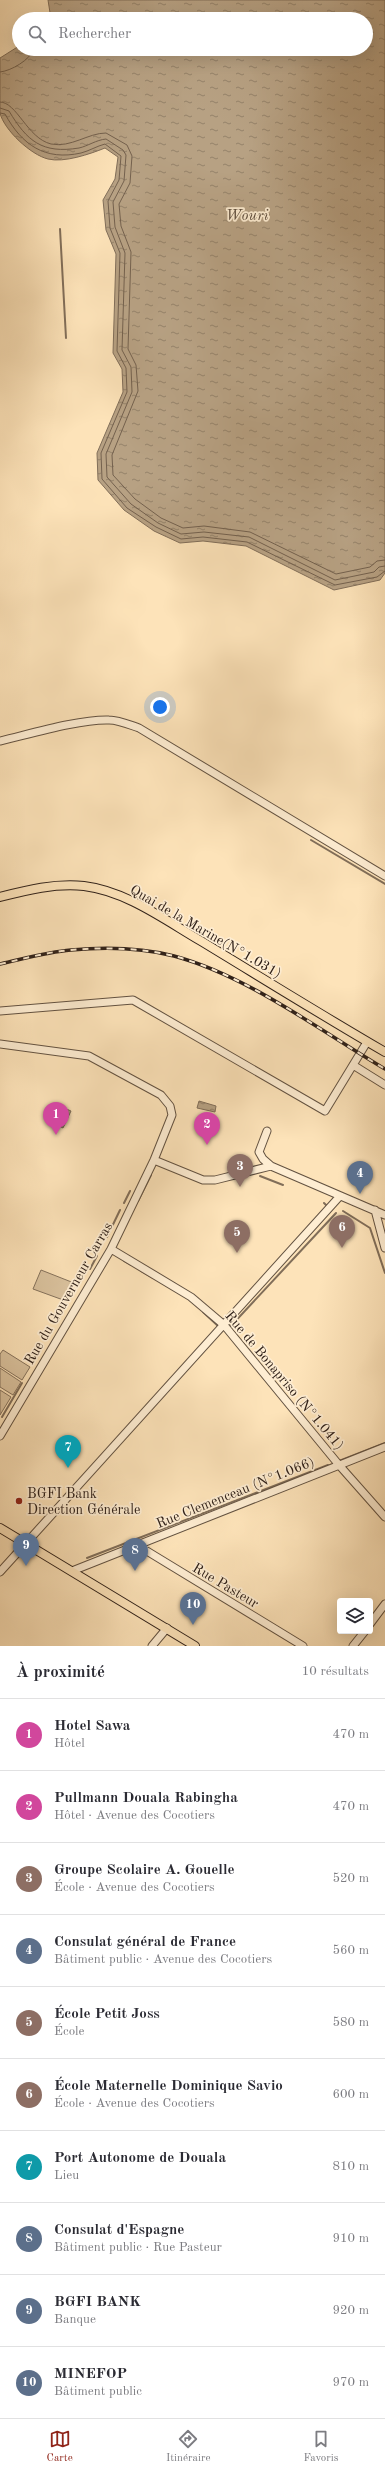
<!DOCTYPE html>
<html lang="fr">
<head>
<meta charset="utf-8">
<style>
  :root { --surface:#fff; --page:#f2f2f3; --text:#2b2b33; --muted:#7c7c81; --line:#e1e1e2; --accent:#8f2418 }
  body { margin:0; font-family:"Old Standard TT",serif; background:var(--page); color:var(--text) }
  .controls { position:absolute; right:12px; bottom:12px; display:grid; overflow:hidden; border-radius:4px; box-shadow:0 4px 16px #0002 }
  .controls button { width:36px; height:36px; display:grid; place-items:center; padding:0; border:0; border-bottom:1px solid var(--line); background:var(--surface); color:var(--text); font:20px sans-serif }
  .you { position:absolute; left:160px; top:707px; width:14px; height:14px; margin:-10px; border:3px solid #fff; border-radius:50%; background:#1a73e8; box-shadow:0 0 0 6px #1a73e833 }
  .badge { display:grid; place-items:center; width:26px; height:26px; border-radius:50%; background:var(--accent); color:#fff; font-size:13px; font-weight:700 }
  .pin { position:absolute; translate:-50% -33px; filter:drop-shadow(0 1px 2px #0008) }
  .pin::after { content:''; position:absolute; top:21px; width:14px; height:12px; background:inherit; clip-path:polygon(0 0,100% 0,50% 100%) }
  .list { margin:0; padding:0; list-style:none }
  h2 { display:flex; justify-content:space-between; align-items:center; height:52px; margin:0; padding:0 16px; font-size:17px }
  h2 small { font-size:13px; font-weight:400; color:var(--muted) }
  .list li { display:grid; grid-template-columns:26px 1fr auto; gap:12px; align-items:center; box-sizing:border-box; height:72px; padding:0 16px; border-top:1px solid var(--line) }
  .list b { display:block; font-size:15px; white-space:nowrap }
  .list p { margin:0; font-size:13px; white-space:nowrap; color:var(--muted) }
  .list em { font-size:13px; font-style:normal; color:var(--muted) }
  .icon { flex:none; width:22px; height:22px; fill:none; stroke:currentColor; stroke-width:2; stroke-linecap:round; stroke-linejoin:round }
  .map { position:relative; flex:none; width:385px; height:1646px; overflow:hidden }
  .search { position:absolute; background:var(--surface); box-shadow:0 4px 16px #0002; left:12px; right:12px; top:12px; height:44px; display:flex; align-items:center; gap:10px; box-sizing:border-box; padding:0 14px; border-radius:22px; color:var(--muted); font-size:15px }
  .sheet { height:772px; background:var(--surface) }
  nav { display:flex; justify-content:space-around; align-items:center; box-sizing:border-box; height:56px; border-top:1px solid var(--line); background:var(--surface); font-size:11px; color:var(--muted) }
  nav a { display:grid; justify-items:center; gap:2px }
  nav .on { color:var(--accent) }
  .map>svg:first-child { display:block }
  .pitch { fill:#dac29e; stroke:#85725c }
  .water { fill:url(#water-ripples); stroke:#816e59 }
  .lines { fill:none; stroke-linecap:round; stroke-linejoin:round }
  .shore { stroke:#74614e; stroke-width:1 }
  .stream { stroke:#816e59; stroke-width:2 }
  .minor-casing { stroke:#635241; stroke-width:9 }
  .major-casing { stroke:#302119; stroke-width:10 }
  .minor { stroke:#feedd2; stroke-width:7 }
  .major { stroke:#fde3b9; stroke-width:8 }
  .rail-casing { stroke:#302119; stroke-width:3.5 }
  .rail { stroke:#feedd2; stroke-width:2; stroke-dasharray:6; stroke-linecap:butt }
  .poi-dot { fill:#8f2418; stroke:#feedd2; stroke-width:1.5 }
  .labels { text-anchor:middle; stroke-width:3.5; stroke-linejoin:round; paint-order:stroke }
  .street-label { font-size:14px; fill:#302119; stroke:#feedd2 }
  .poi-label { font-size:14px; fill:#302119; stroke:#feedd2; text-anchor:start }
  .water-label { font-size:15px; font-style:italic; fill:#5f4e3e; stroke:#feedd2 }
</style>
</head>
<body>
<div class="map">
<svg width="385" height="1646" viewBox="0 0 385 1646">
  <defs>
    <pattern id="water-ripples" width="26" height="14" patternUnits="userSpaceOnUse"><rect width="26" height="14" fill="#b7a183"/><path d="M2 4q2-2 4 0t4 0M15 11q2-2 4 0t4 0" fill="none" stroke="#95836a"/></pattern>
  </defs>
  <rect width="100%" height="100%" fill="#fde3b9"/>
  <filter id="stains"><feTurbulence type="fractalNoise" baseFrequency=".005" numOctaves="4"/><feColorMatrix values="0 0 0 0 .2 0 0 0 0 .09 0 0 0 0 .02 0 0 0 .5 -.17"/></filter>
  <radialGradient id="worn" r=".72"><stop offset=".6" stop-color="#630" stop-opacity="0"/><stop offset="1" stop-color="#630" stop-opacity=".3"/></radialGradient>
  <!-- pitch -->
  <path class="pitch" d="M41,1270l33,13 -8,18 -33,-12z
    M3,1350l27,17 -8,13 -22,-14v-12z
    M0,1368l21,14 -8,13 -13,-8z
    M0,1390l11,7 -11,18z"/>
  <!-- water -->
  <path class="water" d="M48,0h337v573l-5,7 -46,10 -88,-44 -43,-5 -23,2 -26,-12 -30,-21 -26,-30 -1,-27 26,-61 -1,-23 -9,-16 3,-99 -10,-24 -3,-30 12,-21 3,-22 -13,-9c-15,6 -41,15 -57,11 -17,-4 -44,-29 -48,-46 0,-15 0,-39 0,-55l19,-12v3h347v-30h-315z
    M199,1101l17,5 -1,6 -18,-4z
    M64,1108l7,3 -8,17 -7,-4z"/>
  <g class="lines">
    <!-- shore -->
    <path class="shore" d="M0,72c11,-1 30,-12 34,-23
      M0,102c17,0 27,36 51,42 20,4 37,-11 55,-11l21,12 5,11 -2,27 -11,21 2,22 10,26 -3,97 8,16 2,26 -26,64 1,20 22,24 26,19 22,10 21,-2 46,6 86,42 34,-7 7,-6 8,-1
      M0,108l9,3c18,30 33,43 70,37 9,-2 17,-8 27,-9l17,11 3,5 -2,26 -11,21 2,25 10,26 -3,97 9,17 1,25 -26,62 1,23 24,27 27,19 23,11 23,-2 45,5 86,43 39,-8 5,-5 6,-1
      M0,113l5,1c17,31 40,47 76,39 8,-2 16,-7 24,-9l16,12 -2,24 -11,21 2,27 10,25 -3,98 9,17 1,24 -26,61 1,26 25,29 29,19 25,12 22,-2 44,5 88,43 42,-8 8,-6"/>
    <!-- stream -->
    <path class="stream" d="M60,229l6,109
      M311,840l74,44
      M260,1176l23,9
      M138,1201l13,-26
      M124,1203l6,-12
      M324,1203l3,3
      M343,1211l27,17 15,45
      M107,1237l13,-27
      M124,1261l7,4
      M90,1269l7,-13
      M141,1271l12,7
      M203,1312l15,14
      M229,1328l107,-115
      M2,1417l20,-34
      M339,1461l46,-18
      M87,1558l241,-93"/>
    <defs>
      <path id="minor" d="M0,741c30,-7 80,-22 109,-21 10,0 21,5 30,8l246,148
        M0,1011l133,-11 192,111 42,-69
        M0,1044l89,12 72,39 9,11 2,9 -18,45 -43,89 -111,187
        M353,1065l32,20
        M267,1131l-8,21 4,7 8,7
        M154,1160l49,20h12l56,-14 114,49
        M375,1210l10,38
        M111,1249l80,48 33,28 115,140 46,52
        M137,1545l166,101
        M72,1571l313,-124
        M0,1572l340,-376
        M370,1624l15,-20
        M152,1646l15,-18
        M353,1646l12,-15"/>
      <path id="major" d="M0,897c27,-7 55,-14 84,-11 42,5 81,34 117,55 61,37 122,75 184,111
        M0,1528l195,118"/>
    </defs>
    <!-- minor casing -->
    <use href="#minor" class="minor-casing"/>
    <!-- major casing -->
    <use href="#major" class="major-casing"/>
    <!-- minor -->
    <use href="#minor" class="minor"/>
    <!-- major -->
    <use href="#major" class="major"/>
    <defs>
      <path id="rail" d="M0,964c23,-5 47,-12 71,-14 34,-3 71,-2 103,6 74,20 145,74 211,113"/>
    </defs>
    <!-- rail casing -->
    <use href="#rail" class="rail-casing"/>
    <!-- rail -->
    <use href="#rail" class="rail"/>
  </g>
  <!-- markers -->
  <circle class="poi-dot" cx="19" cy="1501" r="4"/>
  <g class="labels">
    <!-- street labels -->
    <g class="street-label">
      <text transform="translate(206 931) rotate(30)" y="5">Quai de la Marine(N°1.031)</text>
      <text transform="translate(68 1293) rotate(-60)" y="5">Rue du Gouverneur Carras</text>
      <text transform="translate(285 1380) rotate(50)" y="5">Rue de Bonapriso (N°1.041)</text>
      <text transform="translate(235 1492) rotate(-22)" y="5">Rue Clemenceau (N°1.066)</text>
      <text transform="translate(226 1585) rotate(31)" y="5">Rue Pasteur</text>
    </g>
    <!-- poi labels -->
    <g class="poi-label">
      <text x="27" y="1498">BGFI Bank<tspan x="27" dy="16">Direction Générale</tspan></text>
    </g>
    <!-- water labels -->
    <g class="water-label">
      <text x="247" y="220">Wouri</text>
    </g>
  </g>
  <rect width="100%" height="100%" filter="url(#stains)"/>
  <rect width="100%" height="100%" fill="url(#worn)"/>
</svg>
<div class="controls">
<button><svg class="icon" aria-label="layers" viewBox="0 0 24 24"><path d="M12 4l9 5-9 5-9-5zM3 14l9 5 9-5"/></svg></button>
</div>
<div class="you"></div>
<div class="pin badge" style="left:56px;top:1135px;background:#d1479c">1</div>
<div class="pin badge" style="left:207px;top:1145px;background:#d1479c">2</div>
<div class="pin badge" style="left:240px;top:1187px;background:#8d6e63">3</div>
<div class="pin badge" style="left:360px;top:1194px;background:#5c6f8a">4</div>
<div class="pin badge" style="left:237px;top:1253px;background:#8d6e63">5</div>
<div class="pin badge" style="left:342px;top:1248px;background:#8d6e63">6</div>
<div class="pin badge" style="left:68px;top:1468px;background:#0f9aa8">7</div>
<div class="pin badge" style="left:135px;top:1571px;background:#5c6f8a">8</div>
<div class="pin badge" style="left:26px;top:1566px;background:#5c6f8a">9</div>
<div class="pin badge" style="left:193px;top:1625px;background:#5c6f8a">10</div>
<div class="search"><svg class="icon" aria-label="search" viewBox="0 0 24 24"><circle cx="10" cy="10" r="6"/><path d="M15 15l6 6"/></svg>Rechercher</div>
</div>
<section class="sheet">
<h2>À proximité<small>10 résultats</small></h2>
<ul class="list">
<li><span class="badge" style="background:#d1479c">1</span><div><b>Hotel Sawa</b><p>Hôtel</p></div><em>470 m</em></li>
<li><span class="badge" style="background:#d1479c">2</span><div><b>Pullmann Douala Rabingha</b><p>Hôtel · Avenue des Cocotiers</p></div><em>470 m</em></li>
<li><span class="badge" style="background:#8d6e63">3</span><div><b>Groupe Scolaire A. Gouelle</b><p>École · Avenue des Cocotiers</p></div><em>520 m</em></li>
<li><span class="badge" style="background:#5c6f8a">4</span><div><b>Consulat général de France</b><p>Bâtiment public · Avenue des Cocotiers</p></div><em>560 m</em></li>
<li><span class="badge" style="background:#8d6e63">5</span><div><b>École Petit Joss</b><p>École</p></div><em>580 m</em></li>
<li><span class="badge" style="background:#8d6e63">6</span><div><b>École Maternelle Dominique Savio</b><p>École · Avenue des Cocotiers</p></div><em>600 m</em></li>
<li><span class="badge" style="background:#0f9aa8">7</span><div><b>Port Autonome de Douala</b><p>Lieu</p></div><em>810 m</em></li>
<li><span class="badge" style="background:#5c6f8a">8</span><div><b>Consulat d'Espagne</b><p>Bâtiment public · Rue Pasteur</p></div><em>910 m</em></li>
<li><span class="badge" style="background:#5c6f8a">9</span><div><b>BGFI BANK</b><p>Banque</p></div><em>920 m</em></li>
<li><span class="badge" style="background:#5c6f8a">10</span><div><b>MINEFOP</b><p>Bâtiment public</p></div><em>970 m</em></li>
</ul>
</section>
<nav>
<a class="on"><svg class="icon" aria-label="map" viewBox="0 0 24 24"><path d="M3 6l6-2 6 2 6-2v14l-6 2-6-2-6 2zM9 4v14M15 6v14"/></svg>Carte</a>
<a><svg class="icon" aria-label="directions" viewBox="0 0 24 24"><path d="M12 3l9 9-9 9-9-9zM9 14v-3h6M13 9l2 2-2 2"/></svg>Itinéraire</a>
<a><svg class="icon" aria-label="saved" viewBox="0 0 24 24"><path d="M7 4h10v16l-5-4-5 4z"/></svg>Favoris</a>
</nav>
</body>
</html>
